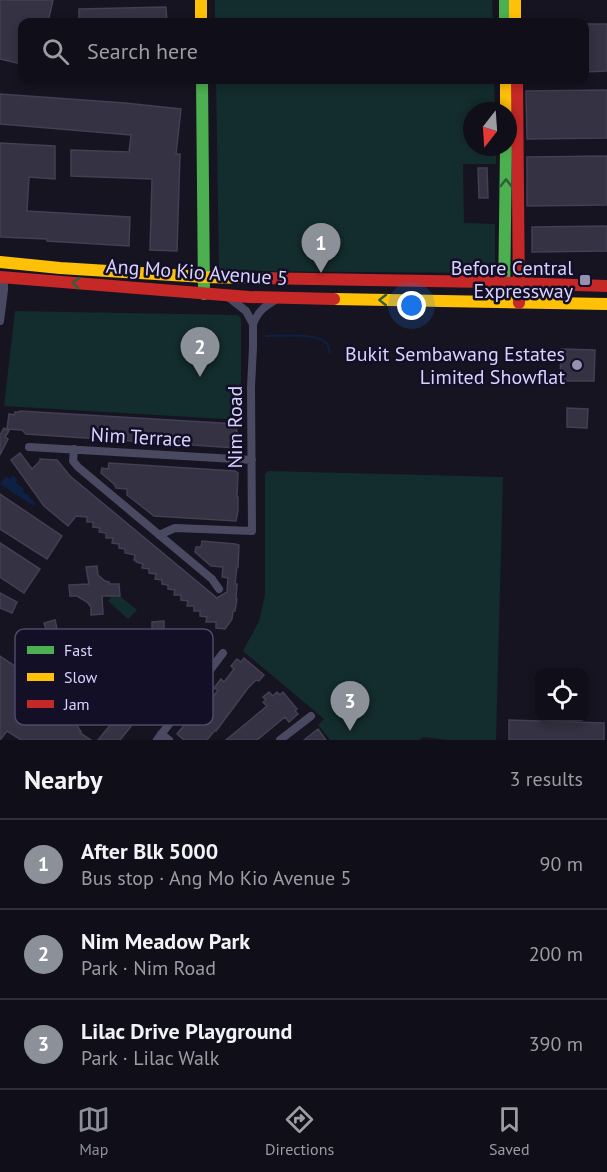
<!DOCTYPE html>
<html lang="en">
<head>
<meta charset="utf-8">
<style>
  :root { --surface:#100f19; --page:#191822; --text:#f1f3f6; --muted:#9c9ca2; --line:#302f38; --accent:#8c9099 }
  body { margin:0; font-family:"PT Sans",sans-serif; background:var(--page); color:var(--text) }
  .controls { position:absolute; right:18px; bottom:18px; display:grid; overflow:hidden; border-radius:12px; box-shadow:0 3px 9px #0003 }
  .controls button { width:54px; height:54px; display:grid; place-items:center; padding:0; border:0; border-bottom:2px solid var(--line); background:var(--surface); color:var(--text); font:30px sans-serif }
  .compass { position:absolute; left:463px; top:102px; width:54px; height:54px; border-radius:50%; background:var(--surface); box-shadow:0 3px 9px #0003; rotate:197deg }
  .you { position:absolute; left:412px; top:306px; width:21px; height:21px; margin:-15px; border:4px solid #fff; border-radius:50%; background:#1a73e8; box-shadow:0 0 0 9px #1a73e833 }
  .badge { display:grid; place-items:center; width:39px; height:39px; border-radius:50%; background:var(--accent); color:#fff; font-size:20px; font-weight:700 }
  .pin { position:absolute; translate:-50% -50px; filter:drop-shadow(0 2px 3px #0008) }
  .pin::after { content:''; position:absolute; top:32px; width:21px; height:18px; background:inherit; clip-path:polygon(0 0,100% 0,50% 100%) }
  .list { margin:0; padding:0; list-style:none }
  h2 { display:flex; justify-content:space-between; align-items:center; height:78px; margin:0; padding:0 24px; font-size:26px }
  h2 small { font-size:20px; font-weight:400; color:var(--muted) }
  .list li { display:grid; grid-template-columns:39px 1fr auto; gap:18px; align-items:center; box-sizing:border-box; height:90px; padding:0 24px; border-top:2px solid var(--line) }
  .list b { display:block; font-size:22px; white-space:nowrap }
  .list p { margin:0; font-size:20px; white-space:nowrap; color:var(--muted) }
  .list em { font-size:20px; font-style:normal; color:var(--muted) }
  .icon { flex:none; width:33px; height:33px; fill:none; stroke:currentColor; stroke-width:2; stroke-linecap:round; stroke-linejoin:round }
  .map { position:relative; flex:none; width:607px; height:740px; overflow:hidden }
  .search { position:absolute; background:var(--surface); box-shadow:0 3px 9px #0003; left:18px; right:18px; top:18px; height:66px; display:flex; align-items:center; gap:15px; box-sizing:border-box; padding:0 21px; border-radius:12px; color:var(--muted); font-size:22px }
  .sheet { height:348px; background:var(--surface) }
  nav { display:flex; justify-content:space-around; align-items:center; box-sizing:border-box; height:84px; border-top:2px solid var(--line); background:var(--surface); font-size:16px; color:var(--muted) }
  nav a { display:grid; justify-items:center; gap:3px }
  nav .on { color:var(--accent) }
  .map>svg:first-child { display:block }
  .green { fill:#132c2d }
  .water { fill:#0d2144 }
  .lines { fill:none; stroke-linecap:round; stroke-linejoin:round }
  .stream { stroke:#0d2144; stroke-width:2 }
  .building { fill:#343243; stroke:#433f54; stroke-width:1.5 }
  .street { stroke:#4a4962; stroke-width:8 }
  .fast { stroke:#4caf50; stroke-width:12 }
  .slow { stroke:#ffc107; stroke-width:12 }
  .jam { stroke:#c62828; stroke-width:12 }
  .oneway { stroke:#305f3b }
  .poi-dot { fill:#9591b1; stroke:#130f26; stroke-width:2 }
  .labels { text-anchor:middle; stroke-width:5; stroke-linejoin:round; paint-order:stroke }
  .poi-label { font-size:20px; fill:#d9d4ff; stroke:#130f26; text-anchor:end }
  .street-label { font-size:20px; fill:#d9d4ff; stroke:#130f26 }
  .key { fill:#130f26; stroke:#4e4a67; stroke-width:1.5 }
  .key-label { font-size:16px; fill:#d9d4ff }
</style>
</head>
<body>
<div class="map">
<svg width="607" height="740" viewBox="0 0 607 740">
  <rect width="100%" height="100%" fill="#161421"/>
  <!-- green -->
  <path class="green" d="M215,0h277l1,22h-278z
    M216,80h278l1,31h-23v36h24v17h-33l1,59 31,1v49l-276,-2z
    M15,311l223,4 3,3v102l-237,-14z
    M268,471l235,6 -7,263h-48l-24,-3 -6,3h-88l-12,-15 6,-6 -81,-68 16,-30 6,-26v-121z
    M112,596h8l17,14 -9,9 -20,-18z"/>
  <!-- water -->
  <path class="water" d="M13,475l4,5 -1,3 8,6 -1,3 6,4v1l6,6 -1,3 -34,-22 6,-8 4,3z"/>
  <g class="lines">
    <!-- stream -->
    <path class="stream" d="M266,336c14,0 53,-4 61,8 2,3 2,6 3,9"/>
  </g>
  <!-- building -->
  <path class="building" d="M0,0h53l-5,22h-26v42l-22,-5z
    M166,7l1,15h-88v-13z
    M585,24h22v47l-22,1z
    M607,90v48l-80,1 -1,-48z
    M0,94l125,9 56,6 -5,45h4l-3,97 -27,-1 2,-71 -81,-3v-26l58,2 2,-17 -131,-11z
    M0,143l55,3v33l-26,-2 -2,34 103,6 -1,29 -82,-5v-2l-47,-2z
    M607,156v49l-80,1v-49z
    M478,168h9l1,30h-9z
    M607,226v25l-75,1v-25z
    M561,349l34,1 -1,31h-34z
    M567,408l21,1 -1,19 -20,-1z
    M20,411l217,13 -1,24 -210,-14 -4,-4 -15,-1 2,-15 5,1 1,-3h4z
    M4,428l5,3 -4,6 3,2 -8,16v-20z
    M20,453l12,16 8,-8v-2l17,1 13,16 147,122 10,-6 1,-14 -6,-1 1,-10 -12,-1 -16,-14 1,-5h5l1,-6 33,3 4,1 -1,22h-1l-2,17h2l-1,15h1l-2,12h-2l-1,8 -7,10 -9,-1v-6h-10l1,-5 -7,-1v-5h-6v-5h-7l1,-5 -7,-1v-5h-7l1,-5 -7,-1v-4l-6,-1v-4l-7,-1 1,-5 -7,-1v-4l-7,-1 1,-4 -7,-2v-2h-2l1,-5 -10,-2v-4l-6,-1v-4l-7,-1 1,-5h-7v-5l-7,-1 1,-4 -7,-1v-5h-6v-5l-11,-1 -8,10 -24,-20 -33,-46z
    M109,463l126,8 3,2 -1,24h1v14l-2,10 -82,-5 -27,-21v-6l-11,-1 -2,-4 -13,-11 1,-5 6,1z
    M0,494l62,42 -15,23 -47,-30z
    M0,543l40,26 -16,24 -24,-16z
    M97,566l1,9 7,6 4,1 1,2h9l1,12h-18l1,18 -12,1v-8l-4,-5 -10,-6h-7l-1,-11 20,-1 -3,-17z
    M0,593l17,9 -5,11 -12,-5z
    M55,620l4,17 17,-3 2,11 -7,1 -6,8 -3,8 1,6 -12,2 -6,-16 -15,2 -3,-10 11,-4 8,-13 -2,-6z
    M164,621v8l4,5 7,5h10l1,12 -18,1 2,18h-12l-1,-7 -8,-8 -5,-4 -8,1 -1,-11 17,-4v-15z
    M0,656l55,37 -1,2 4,3 5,7 -2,1 6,4 -2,1 4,3 -2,2 8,6 6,10 -1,1 11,7h-70l-14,-9 -7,9z
    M244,658l20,17 -5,6 -3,-1 -8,8 -32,43 -1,-1 -8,10h-23l-7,-6 13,-16 3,2 14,-18 4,-2 7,-10 -4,-2 7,-9 3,3 10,-13 -3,-3 6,-7 4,3z
    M147,680h2l12,9 -41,51h-22z
    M269,692l4,4 4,-4 3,3 3,-3 14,17 -2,2 3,3 -9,8 -4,-5 -28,23h-31l41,-34 -4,-4 3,-2 -3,-3z
    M509,720l95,3v17h-95z
    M318,729l8,11h-22z"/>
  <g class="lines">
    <!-- street -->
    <path class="street" d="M227,296l19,15 7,13c5,-13 12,-18 24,-25
      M0,321l4,-31v-13
      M29,447l223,13
      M74,449l-1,12 5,6 134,112 7,10
      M159,535l16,-7 77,3 -1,-144 2,-40v-23
      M161,734l8,6
      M157,740l66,-87
      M280,740l31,-24"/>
    <!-- fast -->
    <path class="fast" d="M505,0v22
      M202,80l2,214
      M504,302l2,-155"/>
    <!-- slow -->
    <path class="slow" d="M201,0v22
      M515,0v22
      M506,80v31
      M0,262l60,6 144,9 45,1
      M334,299l273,5"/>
    <!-- jam -->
    <path class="jam" d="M517,80l2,223
      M0,277l249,20 85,2
      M249,278l238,4 120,4"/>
  </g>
  <!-- one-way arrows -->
  <defs><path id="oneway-chevron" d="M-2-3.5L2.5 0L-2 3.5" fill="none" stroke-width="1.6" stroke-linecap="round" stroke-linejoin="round" transform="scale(1.5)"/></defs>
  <g class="oneway">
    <use href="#oneway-chevron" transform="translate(506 183) rotate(-89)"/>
    <use href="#oneway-chevron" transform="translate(76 283) rotate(-175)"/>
    <use href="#oneway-chevron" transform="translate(383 300) rotate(-179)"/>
  </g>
  <!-- markers -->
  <g class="poi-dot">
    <rect x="579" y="274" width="12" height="12" rx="3"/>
    <circle cx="577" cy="365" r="6"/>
  </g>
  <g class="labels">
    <!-- poi labels -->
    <g class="poi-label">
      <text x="573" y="275">Before Central<tspan x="573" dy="23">Expressway</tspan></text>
      <text x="565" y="361">Bukit Sembawang Estates<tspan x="565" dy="23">Limited Showflat</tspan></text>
    </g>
    <!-- street labels -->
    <g class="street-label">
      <text transform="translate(197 272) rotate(4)" y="7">Ang Mo Kio Avenue 5</text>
      <text transform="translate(235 427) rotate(-90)" y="7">Nim Road</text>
      <text transform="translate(141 437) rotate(3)" y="7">Nim Terrace</text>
    </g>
  </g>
  <!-- legend -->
  <rect x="15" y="629" width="198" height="96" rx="9" class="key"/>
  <rect x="27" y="646" width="27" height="8" fill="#4caf50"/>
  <rect x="27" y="673" width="27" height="8" fill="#ffc107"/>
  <rect x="27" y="700" width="27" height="8" fill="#c62828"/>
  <g class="key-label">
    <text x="64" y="656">Fast</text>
    <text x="64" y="683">Slow</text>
    <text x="64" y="710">Jam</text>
  </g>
</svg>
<div class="controls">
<button><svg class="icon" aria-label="locate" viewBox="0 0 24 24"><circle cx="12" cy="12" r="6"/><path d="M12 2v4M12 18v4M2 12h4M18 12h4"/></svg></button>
</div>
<svg class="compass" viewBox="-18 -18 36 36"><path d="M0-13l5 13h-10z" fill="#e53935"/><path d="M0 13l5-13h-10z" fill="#9c9ca2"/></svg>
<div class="you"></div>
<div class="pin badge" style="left:321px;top:273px">1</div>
<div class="pin badge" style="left:200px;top:377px">2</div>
<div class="pin badge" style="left:350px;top:731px">3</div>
<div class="search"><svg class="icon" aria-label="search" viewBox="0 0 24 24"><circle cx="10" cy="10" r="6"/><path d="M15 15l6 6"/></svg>Search here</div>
</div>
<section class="sheet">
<h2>Nearby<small>3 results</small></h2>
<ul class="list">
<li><span class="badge">1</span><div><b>After Blk 5000</b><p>Bus stop · Ang Mo Kio Avenue 5</p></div><em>90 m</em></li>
<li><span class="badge">2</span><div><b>Nim Meadow Park</b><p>Park · Nim Road</p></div><em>200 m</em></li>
<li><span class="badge">3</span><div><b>Lilac Drive Playground</b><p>Park · Lilac Walk</p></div><em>390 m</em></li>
</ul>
</section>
<nav>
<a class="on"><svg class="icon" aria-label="map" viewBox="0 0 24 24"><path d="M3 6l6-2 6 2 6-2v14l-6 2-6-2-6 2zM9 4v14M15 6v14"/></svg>Map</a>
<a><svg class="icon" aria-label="directions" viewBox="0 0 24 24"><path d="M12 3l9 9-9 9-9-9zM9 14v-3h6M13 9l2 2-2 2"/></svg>Directions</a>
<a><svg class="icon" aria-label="saved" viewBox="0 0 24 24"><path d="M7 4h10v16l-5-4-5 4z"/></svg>Saved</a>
</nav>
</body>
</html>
